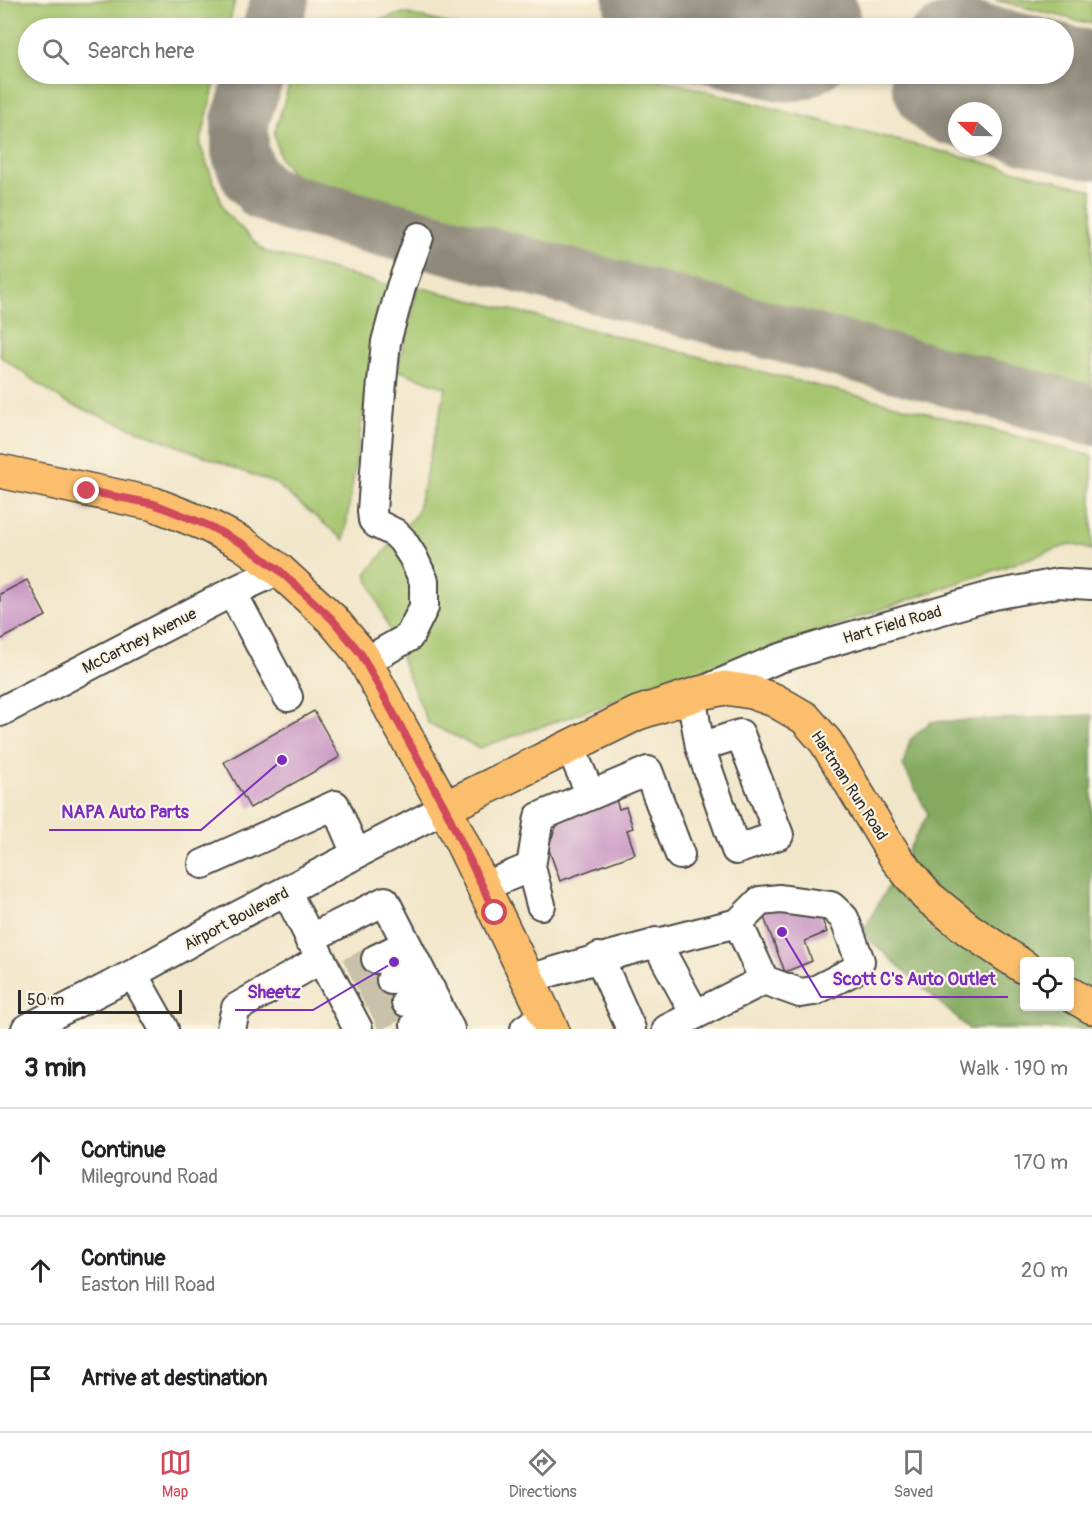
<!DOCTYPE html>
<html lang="en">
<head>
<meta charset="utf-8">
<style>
  :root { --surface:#fff; --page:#f2f2f2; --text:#202124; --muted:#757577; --line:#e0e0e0; --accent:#d1495b }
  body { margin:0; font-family:Pangolin,sans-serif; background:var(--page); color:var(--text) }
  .controls { position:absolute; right:18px; bottom:18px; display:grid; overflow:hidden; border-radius:6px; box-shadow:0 3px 9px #0003 }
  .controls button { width:54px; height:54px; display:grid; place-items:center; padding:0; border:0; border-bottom:2px solid var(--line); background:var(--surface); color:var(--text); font:30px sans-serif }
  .compass { position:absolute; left:948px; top:102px; width:54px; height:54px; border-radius:50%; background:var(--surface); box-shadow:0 3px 9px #0003; rotate:292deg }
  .scale { position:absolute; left:18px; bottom:15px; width:164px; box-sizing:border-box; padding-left:6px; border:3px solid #2b2b2b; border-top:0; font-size:16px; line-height:21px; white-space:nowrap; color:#2b2b2b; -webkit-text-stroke:4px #fcf5e5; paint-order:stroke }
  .stop { position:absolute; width:18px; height:18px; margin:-14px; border:4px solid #d1495b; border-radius:50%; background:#fff }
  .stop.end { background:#d1495b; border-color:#fff; box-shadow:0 2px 6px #0008 }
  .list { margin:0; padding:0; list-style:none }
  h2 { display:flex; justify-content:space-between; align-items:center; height:78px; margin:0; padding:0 24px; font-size:26px }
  h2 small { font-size:20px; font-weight:400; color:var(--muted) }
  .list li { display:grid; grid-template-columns:39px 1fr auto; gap:18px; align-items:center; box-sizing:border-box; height:108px; padding:0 24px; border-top:2px solid var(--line) }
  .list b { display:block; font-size:22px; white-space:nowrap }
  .list p { margin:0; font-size:20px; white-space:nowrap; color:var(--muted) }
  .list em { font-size:20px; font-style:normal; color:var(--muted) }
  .icon { flex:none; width:33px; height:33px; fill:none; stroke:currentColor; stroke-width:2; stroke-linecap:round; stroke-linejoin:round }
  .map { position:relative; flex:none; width:1092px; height:1029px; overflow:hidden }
  .search { position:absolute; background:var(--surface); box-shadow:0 3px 9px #0003; left:18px; right:18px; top:18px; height:66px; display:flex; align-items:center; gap:15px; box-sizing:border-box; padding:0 21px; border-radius:33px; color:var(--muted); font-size:22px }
  .sheet { height:402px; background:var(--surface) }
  nav { display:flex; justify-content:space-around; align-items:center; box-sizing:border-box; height:84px; border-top:2px solid var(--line); background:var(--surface); font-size:16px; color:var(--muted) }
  nav a { display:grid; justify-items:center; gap:3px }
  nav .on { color:var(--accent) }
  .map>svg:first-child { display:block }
  .green { fill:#a5c56e; stroke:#68784c; stroke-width:1.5 }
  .forest { fill:#84aa61; stroke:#586a46; stroke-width:1.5; fill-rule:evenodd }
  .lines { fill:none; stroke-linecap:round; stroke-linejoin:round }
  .taxiway { stroke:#8e887a; stroke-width:58 }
  .runway { stroke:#8e887a; stroke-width:147 }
  .building { fill:#c895c4 }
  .minor-tunnel { stroke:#c9c1a9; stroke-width:28; stroke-dasharray:28 14; stroke-linecap:butt }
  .minor-casing { stroke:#494743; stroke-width:32 }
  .major-casing { stroke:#494743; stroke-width:36 }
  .minor { stroke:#fff; stroke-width:28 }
  .major { stroke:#fabe6d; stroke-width:33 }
  .route { stroke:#d1495b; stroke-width:8 }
  .labels { text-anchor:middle; stroke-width:4.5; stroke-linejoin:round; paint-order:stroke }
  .street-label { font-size:16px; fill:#2b2b2b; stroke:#fcf5e5 }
  .leader { fill:none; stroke:#7b2cbf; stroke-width:2 }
  .callout-dot { fill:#7b2cbf; stroke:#fcf5e5; stroke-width:2 }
  .callout-label { font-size:18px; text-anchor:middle; font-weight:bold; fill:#7b2cbf; stroke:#fcf5e5; stroke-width:4.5; stroke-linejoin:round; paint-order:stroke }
</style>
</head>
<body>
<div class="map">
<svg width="1092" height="1029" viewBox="0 0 1092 1029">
  <rect width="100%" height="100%" fill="#fcf5e5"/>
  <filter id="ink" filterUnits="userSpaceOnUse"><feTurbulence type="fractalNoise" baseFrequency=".0167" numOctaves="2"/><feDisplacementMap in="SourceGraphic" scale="12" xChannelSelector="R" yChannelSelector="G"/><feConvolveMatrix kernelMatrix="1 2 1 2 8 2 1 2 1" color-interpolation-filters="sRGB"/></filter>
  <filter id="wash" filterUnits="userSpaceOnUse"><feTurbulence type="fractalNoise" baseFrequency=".008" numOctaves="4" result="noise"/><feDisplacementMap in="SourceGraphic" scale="24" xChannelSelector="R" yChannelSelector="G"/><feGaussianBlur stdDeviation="1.35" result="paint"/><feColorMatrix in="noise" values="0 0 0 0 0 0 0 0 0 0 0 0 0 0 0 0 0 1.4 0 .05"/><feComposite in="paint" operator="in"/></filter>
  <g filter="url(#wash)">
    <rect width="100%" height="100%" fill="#f1e6c9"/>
    <!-- green -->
    <path class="green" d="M0,0h235l-7,28h-200v46h189l-17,71 25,67 39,39 127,35 -24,102 -23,152 -68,-56 -211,-82 -65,-46z
      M995,0h97v24z
      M404,13l61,15h-117z
      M298,74h341l453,116v195l-778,-199 -19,-9 -15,-19 -6,-24 15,-48z
      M418,287l498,123 176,46v94l-21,-6 -592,204 -51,-25 -62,-149 51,-61 29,-125 -49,-18z"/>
    <!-- forest -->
    <path class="forest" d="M1092,715v314h-123l-107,-96 66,-119 -25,-49 7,-25 20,-18zM1024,962h46v44h-46z"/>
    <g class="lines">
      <!-- taxiway -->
      <path class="taxiway" d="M271,28l9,-28
        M256,74l-16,47v31l9,23 14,17 27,11 802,213"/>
      <!-- runway -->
      <path class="runway" d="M677,0l111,28
        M964,74l128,32"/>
    </g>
    <g id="blocks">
      <!-- building -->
      <path class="building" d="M27,580l19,36 -46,24v-46z
        M314,711l26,46 -90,51 -26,-46z
        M615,797l4,12 7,-2 7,21 -6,2 8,24 -75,27 -12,-34 12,-30z
        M815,901l12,31 -22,9 7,20 -27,11 -25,-65z"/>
    </g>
  </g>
  <g filter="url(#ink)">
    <use href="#blocks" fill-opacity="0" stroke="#494743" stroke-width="1.5"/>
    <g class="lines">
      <!-- minor-tunnel -->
      <path class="minor-tunnel" d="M349,972l27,-13
        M360,995l31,-15
        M373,1018l33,-16"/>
      <defs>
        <path id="minor" d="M232,592l56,105
          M365,662l44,-25 15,-30v-26l-11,-24 -11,-17 -7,-7 -18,-9 -4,-4 -1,-9 9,-119 5,-50 15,-55 18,-50
          M707,689l70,-30 61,-19 156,-45 64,-12 34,2
          M691,695l9,52 36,103 43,-15 -39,-101 -40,13
          M0,712l232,-120 47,-22
          M570,747l21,48
          M203,864l132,-59 21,49
          M531,867l10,38
          M483,887l48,-20 8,-50 109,-46 32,84
          M738,923l22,-22 20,-2 51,7 13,12 16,43 -7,10 -39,20 -14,2 -36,-13
          M309,939l76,-38 65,128
          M656,942l39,72
          M599,957l32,72
          M321,959l37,70
          M376,959l31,-15
          M133,974l31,55
          M528,979c70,-21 139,-39 210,-56l26,57 -97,49
          M391,980l27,-14
          M406,1002l25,-12
          M415,1025l25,-13
          M26,1029l107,-55 91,-51 221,-115
          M231,1029l5,-21 85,-49 -35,-68
          M525,1029l21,-14"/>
        <path id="major" d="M0,471l154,33 53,21 36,19 36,26 53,49 29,35 84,154 107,221
          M445,808l193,-95 62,-20 25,-5 26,4 23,8 31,18 21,24 70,116 31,38 42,34 55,37
          M1070,994l22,13"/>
      </defs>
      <!-- minor casing -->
      <use href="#minor" class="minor-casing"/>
      <!-- major casing -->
      <use href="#major" class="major-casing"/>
      <!-- minor -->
      <use href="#minor" class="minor"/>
      <!-- major -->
      <use href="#major" class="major"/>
    </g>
  </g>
  <g class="lines" filter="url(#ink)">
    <!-- route -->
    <path class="route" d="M87,491l67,13 53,21 36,19 36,26 53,49 29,35 84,154 50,105"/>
  </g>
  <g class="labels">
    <!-- street labels -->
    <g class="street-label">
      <text transform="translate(892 624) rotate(-16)" y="6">Hart Field Road</text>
      <text transform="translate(139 640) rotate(-27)" y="6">McCartney Avenue</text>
      <text transform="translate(850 785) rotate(57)" y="6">Hartman Run Road</text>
      <text transform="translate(236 918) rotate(-28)" y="6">Airport Boulevard</text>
    </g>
  </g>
  <!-- callouts -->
  <path class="leader" d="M282 760L201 830H49M782 932L821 997H1008M394 962L313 1010H235"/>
  <g class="callout-dot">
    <circle cx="282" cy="760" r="6"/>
    <circle cx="782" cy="932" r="6"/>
    <circle cx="394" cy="962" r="6"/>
  </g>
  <g class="callout-label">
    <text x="125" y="818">NAPA Auto Parts</text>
    <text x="914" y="985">Scott C's Auto Outlet</text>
    <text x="274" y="998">Sheetz</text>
  </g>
</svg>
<div class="controls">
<button><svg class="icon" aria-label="locate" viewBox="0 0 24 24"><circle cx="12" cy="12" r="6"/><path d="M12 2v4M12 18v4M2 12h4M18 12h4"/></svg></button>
</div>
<svg class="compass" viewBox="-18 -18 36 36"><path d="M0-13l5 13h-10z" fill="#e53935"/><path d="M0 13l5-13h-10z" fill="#757577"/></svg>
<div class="scale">50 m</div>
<div class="stop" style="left:495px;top:913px"></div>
<div class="stop end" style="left:87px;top:491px"></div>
<div class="search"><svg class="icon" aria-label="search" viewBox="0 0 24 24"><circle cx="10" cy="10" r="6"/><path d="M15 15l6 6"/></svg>Search here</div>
</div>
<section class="sheet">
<h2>3 min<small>Walk · 190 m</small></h2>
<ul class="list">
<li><svg class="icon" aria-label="ahead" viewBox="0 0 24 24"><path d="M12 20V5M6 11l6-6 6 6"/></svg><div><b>Continue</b><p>Mileground Road</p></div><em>170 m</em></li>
<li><svg class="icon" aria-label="ahead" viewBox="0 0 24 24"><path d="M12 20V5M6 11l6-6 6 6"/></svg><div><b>Continue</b><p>Easton Hill Road</p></div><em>20 m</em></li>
<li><svg class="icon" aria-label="arrive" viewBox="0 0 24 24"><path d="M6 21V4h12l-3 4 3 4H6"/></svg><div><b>Arrive at destination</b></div></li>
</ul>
</section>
<nav>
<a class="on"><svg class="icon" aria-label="map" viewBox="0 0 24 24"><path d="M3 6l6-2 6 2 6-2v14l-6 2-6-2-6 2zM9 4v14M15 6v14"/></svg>Map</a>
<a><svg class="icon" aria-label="directions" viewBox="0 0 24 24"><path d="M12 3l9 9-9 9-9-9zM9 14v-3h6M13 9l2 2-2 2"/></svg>Directions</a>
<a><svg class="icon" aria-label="saved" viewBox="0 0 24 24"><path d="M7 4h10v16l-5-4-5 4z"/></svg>Saved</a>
</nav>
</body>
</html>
